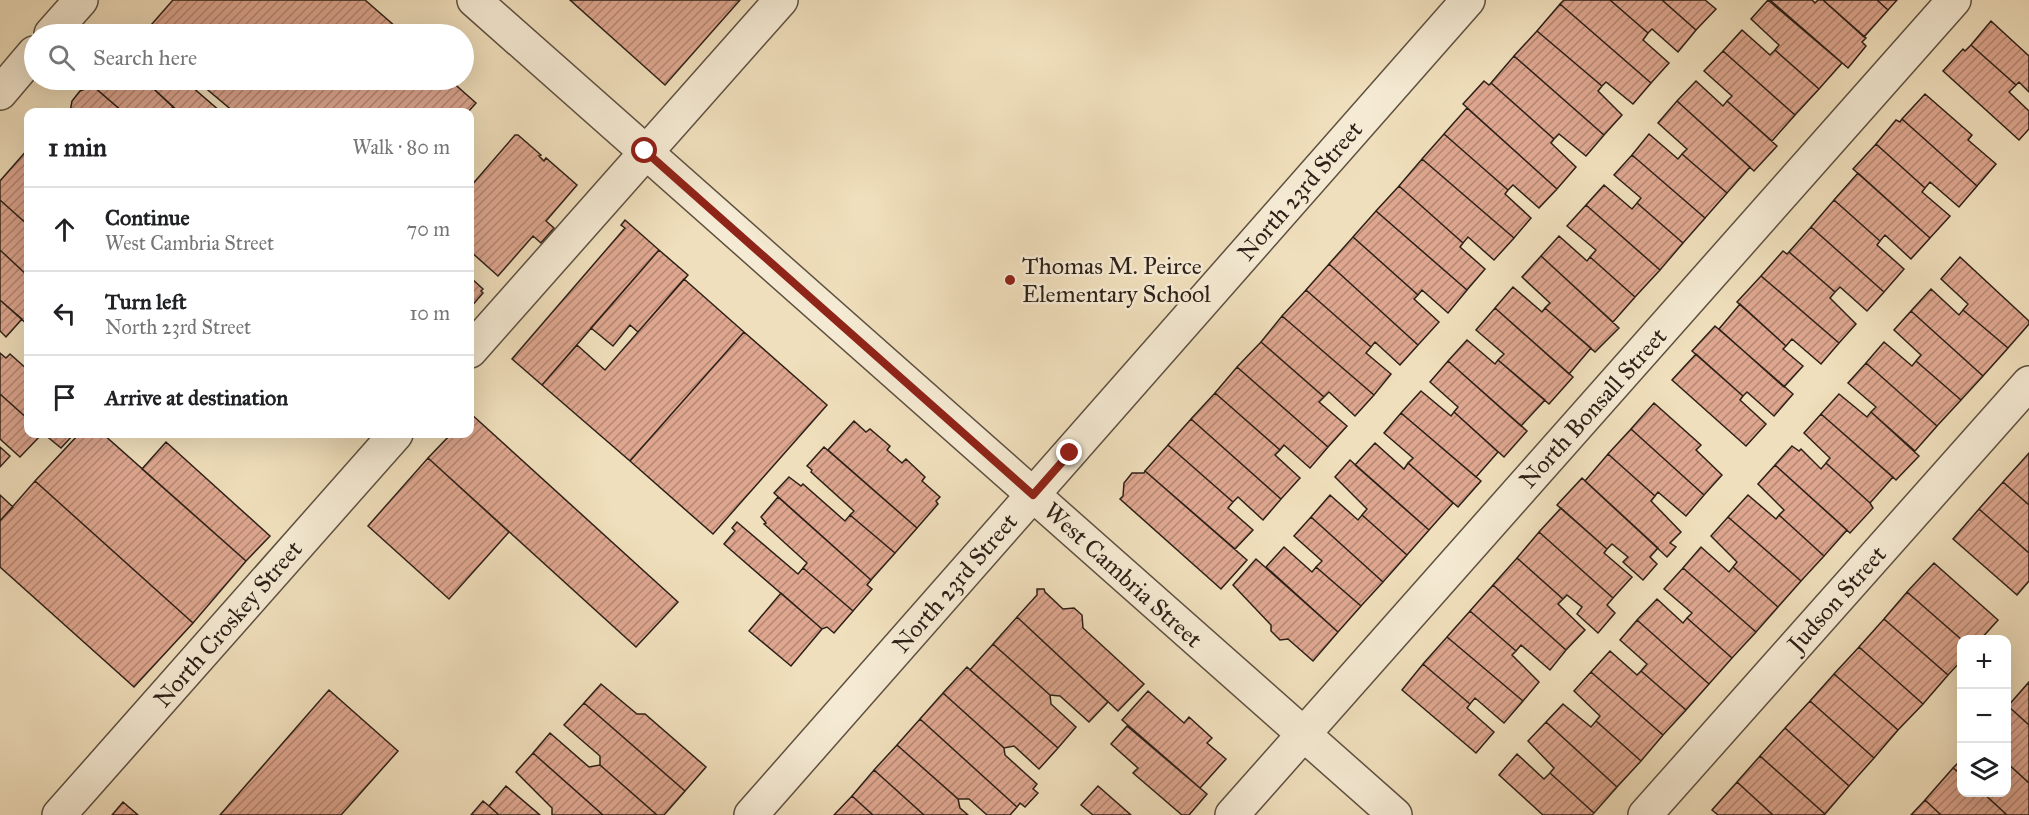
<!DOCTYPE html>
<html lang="en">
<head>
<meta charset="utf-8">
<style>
  :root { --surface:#fff; --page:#f6f6f6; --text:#202124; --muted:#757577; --line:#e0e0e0 }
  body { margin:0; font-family:"IM FELL Great Primer",serif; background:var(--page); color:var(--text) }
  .controls { position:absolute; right:18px; bottom:18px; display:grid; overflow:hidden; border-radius:12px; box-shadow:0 6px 24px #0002 }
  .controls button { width:54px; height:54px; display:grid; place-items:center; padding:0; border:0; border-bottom:2px solid var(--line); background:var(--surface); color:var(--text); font:30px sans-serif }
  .stop { position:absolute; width:18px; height:18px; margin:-14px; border:4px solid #8f2418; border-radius:50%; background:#fff }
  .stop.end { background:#8f2418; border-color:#fff; box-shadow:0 2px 6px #0008 }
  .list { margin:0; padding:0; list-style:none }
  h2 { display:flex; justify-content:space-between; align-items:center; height:78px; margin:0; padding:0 24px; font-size:26px }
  h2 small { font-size:20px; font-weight:400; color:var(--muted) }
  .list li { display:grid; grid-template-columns:39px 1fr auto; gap:18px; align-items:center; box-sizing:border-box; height:84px; padding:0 24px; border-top:2px solid var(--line) }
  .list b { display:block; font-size:22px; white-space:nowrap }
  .list p { margin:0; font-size:20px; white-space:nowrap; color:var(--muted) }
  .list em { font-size:20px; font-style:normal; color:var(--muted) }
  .icon { flex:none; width:33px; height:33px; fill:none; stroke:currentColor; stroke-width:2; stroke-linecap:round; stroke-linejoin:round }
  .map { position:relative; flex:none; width:2029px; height:815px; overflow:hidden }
  .search { position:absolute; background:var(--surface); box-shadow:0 6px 24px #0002; left:24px; top:24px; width:450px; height:66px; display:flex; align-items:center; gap:15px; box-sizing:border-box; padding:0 21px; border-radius:33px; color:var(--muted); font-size:22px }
  .panel { position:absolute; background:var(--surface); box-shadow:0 6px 24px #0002; left:24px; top:108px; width:450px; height:330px; border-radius:12px }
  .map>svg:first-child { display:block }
  .building { fill:url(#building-hatch); stroke:#2d2017; stroke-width:1.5 }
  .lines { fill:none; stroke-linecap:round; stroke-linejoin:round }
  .minor-casing { stroke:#5e5040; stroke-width:36 }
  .minor { stroke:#f5ead3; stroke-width:33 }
  .route { stroke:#8f2418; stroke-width:8 }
  .poi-dot { fill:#8f2418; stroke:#f5ead3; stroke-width:2 }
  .labels { text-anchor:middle; stroke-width:5; stroke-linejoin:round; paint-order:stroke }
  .street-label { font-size:24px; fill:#2d2017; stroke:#f5ead3 }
  .poi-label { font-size:24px; fill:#2d2017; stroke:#f5ead3; text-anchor:start }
</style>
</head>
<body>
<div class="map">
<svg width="2029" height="815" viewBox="0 0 2029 815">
  <defs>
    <pattern id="building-hatch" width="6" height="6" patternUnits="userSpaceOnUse" patternTransform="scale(1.5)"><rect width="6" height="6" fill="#dea68f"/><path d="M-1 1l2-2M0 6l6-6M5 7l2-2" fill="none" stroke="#b48774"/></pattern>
  </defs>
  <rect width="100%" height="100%" fill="#f0dfbc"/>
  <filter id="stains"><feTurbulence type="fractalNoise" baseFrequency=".00333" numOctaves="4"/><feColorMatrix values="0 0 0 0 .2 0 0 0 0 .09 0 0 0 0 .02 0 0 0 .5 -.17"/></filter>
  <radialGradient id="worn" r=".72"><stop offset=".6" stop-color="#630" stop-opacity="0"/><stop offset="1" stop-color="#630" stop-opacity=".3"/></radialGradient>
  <!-- building -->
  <path class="building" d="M173,0h192l39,34h-258l-2,-1z
    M570,0h170l-75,85z
    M1564,0h46l38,33 -5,7 26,23 -18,20 -91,-79z
    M1610,0h52l34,30 -18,22 -26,-23 -4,4z
    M1662,0h43l11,9 -20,21z
    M1768,0l74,63 -23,26 -44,-39 4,-5 -28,-26z
    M1770,0h42l3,3 3,-3h5l43,38 -4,4 4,4 -18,22z
    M1823,0h54l11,10 -24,27z
    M1877,0h20l-9,10z
    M1560,4l91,79 -18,21 -27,-22 -4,4 -65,-55z
    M1991,21l38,35v36l-10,-10 -3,3 -45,-40z
    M1742,30l28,25 5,-5 44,39 -24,26 -72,-64z
    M1537,31l65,55 -4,5 24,24 -18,20 -90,-79z
    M1971,45l45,40 -7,7 20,19v18l-10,11 -76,-69 20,-22 2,2z
    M1723,51l72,64 -23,26 -45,-40 5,-5 -28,-25z
    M1514,56l90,79 -18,21 -27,-22 -5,5 -63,-56z
    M97,80h47l29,27 -3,4 2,1h-49l-30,-26z
    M144,80h40l37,32h-42z
    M196,80h254l26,23 -8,9h-234z
    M1484,81l5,4 2,-2 63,56 -3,4 25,24 -19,22 -94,-85z
    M1696,81l27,25 4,-5 50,45 -23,25 -77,-70z
    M93,86l30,26h-53l2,-11 8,-10z
    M1925,94l47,41 -4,5 28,24 -19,22 -75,-67z
    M1677,101l73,66 -23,26 -45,-39 5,-5 -29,-26z
    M1467,108l90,81 -18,19 -26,-23 -5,5 -64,-56z
    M1902,119l75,67 -18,21 -29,-25 -5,6 -49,-44 20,-24 4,2z
    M1444,134l64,56 -3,4 26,24 -17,20 -92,-79z
    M1649,134l29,25 4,-5 45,39 -22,25 -73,-63z
    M515,135h3l23,20 -2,1 5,5 2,-3 31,27 -31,36 8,7 -13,15 -8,-7 -35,40 -28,-25v-64z
    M1876,144l49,44 -3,4 28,24 -20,22 -77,-69z
    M28,149v76l-28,-25v-19z
    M1632,155l73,63 -22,25 -46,-40 4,-5 -27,-23z
    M1422,159l92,79 -20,22 -26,-23 -5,6 -64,-57z
    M1858,173l72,65 -19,21 -26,-24 -5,6 -46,-41z
    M1604,185l28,24 5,-6 46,40 -23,27 -74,-65z
    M1399,186l64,57 -3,4 25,22 -18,21 -91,-79z
    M0,200l28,25v51l-28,-26z
    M1834,200l46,41 -3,4 27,24 -20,23 -73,-65z
    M1586,205l74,65 -25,27 -45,-40 6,-7 -29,-24z
    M1376,211l91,79 -19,23 -26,-23 -4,5 -65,-58z
    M625,220l34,30 -117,135 -30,-26 113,-131 -4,-3z
    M1811,227l73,65 -17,19 -27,-24 -5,5 -46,-40z
    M1559,236l28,25 3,-4 45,40 -22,25 -72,-66z
    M1353,237l65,58 -4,4 25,23 -21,23 -89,-81z
    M0,250l28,26v49l-28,-25z
    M659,250l29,25 -50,57 -8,-7 -17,21 -22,-18z
    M1783,251l4,3 2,-2 46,40 -5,6 26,26 -17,19 -78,-67z
    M1541,256l78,72 -24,24 -50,-44 5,-5 -28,-26z
    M1960,257l69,64v3l-21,24 -45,-38 5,-6 -27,-25z
    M1329,264l89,81 -18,20 -25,-23 -4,5 -65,-57z
    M1761,276l78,67 -18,21 -29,-25 -6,7 -49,-44z
    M470,277l13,12 -2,2 2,2 -13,15z
    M684,279l60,53 -114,129 -88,-76 35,-40 28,25z
    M1513,287l29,25 3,-4 46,40 -22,26 -74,-66z
    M1931,289l28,26 4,-5 45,38 -25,28 -72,-65z
    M1306,290l65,57 -5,6 25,21 -17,21 -92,-79z
    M0,300l22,19 -16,18 -6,-6z
    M1740,304l46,42 -3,3 20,17 -19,21 -65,-58z
    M1495,308l78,69 -24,27 -51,-44 6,-6 -28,-24z
    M1911,311l72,65 -22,24 -45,-39 5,-6 -27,-25z
    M1282,316l92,79 -19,21 -26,-24 -5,5 -63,-55z
    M1715,326l78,68 -19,22 -27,-24 -4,4 -51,-45z
    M744,332l83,73 -114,129 -83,-73z
    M1467,340l28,24 3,-4 47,40 -24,26 -73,-65z
    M1261,342l63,55 -5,5 28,24 -19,21 -91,-80z
    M1884,342l28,24 4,-5 45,39 -24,26 -71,-63z
    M0,353l6,5 4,-4 18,16v49l-28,-25z
    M1696,354l47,42 -3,4 26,24 -20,22 -74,-66z
    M1448,361l79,70 -23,26 -50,-45 4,-5 -28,-25z
    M1866,363l71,63 -22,25 -44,-39 5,-5 -28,-24z
    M1237,367l91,80 -18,21 -26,-23 -4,5 -65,-57z
    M1421,391l30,25 3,-4 44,40 -22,25 -75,-64z
    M1215,393l65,57 -5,5 25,23 -19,21 -90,-80z
    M0,394l28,25v15h14l-22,23 -20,-18z
    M1839,394l28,23 4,-5 48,44 -23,24 -75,-66z
    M1654,403l47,42 -5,5 26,25 -18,20 -73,-66z
    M470,413l208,189 -42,45 -208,-189 23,-24h19z
    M1401,413l80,68 -23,26 -50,-44 5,-5 -29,-25z
    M1821,414l72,63 -23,26 -44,-40 4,-5 -26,-25z
    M1191,419l90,80 -18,21 -25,-23 -5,5 -65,-57z
    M854,421l12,11 4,-3 20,17 -3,4 15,13 4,-4 19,18 -3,4 18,16 -4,4 2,3 -21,24 -89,-78z
    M1631,429l73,66 -18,21 -28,-24 -3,4 -47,-42z
    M44,434h30l-13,14z
    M79,434h24l143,127 -53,62 -158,-142z
    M166,442l104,94 -24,25 -104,-92z
    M1375,443l29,26 4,-6 45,40 -24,27 -74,-65z
    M1168,445l65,57 -5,6 25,22 -18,19 -90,-78z
    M1792,446l7,5 2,-2 20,20 5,-6 44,40 3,5 -23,25 -75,-68z
    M0,447l10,9 -10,11z
    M824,447l93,81 -22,25 -45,-38 4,-4 -43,-39 1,-2 -5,-4z
    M2029,453v52l-26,-23z
    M1608,454l47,42 -4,5 30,31 -11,11 6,4 -9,10 -82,-76z
    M428,458l81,74 -60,67 -81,-73z
    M1350,460l79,70 -22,25 -45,-40 5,-6 -32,-32z
    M1775,465l72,65 -23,26 -45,-41 5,-5 -26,-26z
    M1145,471l102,89 -26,29 -101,-90 3,-3 1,-13 8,-10h12z
    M789,477l12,9 2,-2 42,37 5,-6 45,38 -24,27 -97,-87z
    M1582,478l76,70 -8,9 7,7 -14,16 -20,-18 5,-5 -16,-13 -5,5 -50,-44z
    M35,481l158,142 -59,64 -134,-120v-46z
    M2003,482l26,23v48l-50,-44z
    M0,495l13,12 -13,14z
    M1330,495l28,25 4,-5 45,40 -24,27 -72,-65z
    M1748,495l28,24 3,-4 45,41 -23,25 -73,-64z
    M778,497l93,83 -4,5 5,4 -19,22 -50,-43 4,-5 -43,-39 2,-1 -5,-6z
    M1561,508l46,41 -3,4 28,24 -19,21 -74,-66z
    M1979,509l50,44v28l-12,14 -64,-56z
    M1311,517l72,65 -22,24 -45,-39 6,-6 -28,-25z
    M1728,517l73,64 -23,26 -45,-40 4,-5 -26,-26z
    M737,522l61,52 5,-6 50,43 -19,22 -7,-6 -5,2 -98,-85 11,-13 -3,-3z
    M1539,532l74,66 -6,7 8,8 -17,20 -21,-19 5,-7 -15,-12 -4,4 -46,-41z
    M1284,547l28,25 4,-5 45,39 -23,26 -72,-65z
    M1701,547l28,25 4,-5 45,40 -22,25 -73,-64z
    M1517,558l46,41 -5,5 27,26 -19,20 -73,-65z
    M1256,559l82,73 -25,29 -25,-22 -8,1 -9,-9v-6l-38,-40z
    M1934,563l64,57 -18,20h-18l-55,-48z
    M1683,568l73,64 -24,26 -45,-40 5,-5 -28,-24z
    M1493,585l73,65 -16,20 -29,-25 -5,6 -46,-40z
    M1037,589h7l1,3 18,17 11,-1 8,7 1,13 61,56 -26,27 -101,-94 20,-22z
    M1907,592l55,48v20l-14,15 -64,-56z
    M781,593l41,36 -31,37 -42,-35z
    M1657,599l26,24 4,-5 45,40 -23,26 -72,-64z
    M1470,611l46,40 -4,4 27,27 -16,19 -76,-64z
    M1017,617l91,85 -19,20 -29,-26 -10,-1 -57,-51z
    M1884,619l64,56 -25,29 -64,-57z
    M1637,620l72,64 -23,26 -45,-39 6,-7 -27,-24z
    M1447,637l76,64 -19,22 -29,-25 -5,6 -47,-40z
    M993,644l57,51 1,9 25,23 -18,21 -88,-78z
    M1859,647l64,57 -25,26 -64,-56z
    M1610,651l27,24 4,-4 45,39 -23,25 -72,-63z
    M1423,664l47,40 -3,4 27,24 -18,21 -74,-63z
    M967,667l91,81 -19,21 -25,-23 -10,2 -61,-55z
    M1591,672l72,63 -22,26 -45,-40 4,-5 -26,-25z
    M1834,674l64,56 -24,28 -64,-57z
    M2029,682v43l-21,-19z
    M601,684l36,30h8l61,53 -21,24 -101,-88z
    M329,690l69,61 -57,64h-121z
    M1148,691l36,32 5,-6 23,21 -5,5 19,16 -26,29 -78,-68z
    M943,693l61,55 1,7 32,29 -4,5 5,4 -13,14 -5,-4 -3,4 -97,-88z
    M1810,701l64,57 -25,28 -64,-58z
    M584,703l101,88 -21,24h-7l-57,-50v-9l-36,-31z
    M1563,704l28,23 5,-6 45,40 -24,26 -71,-65z
    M2008,706l21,19v58l-23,-21v-54z
    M920,719l97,88 -7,8h-23l-18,-16h-11l-61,-54z
    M1546,722l71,65 -23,26 -44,-40 4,-5 -26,-27z
    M1127,726l80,68 -18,21h-7l-49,-42 5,-5 -27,-24z
    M1785,728l64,58 -24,28 -65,-58z
    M550,733l39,34 11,-2 57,50h-54l-70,-62z
    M897,745l61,54 2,9 8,7h-44l-50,-45z
    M533,753l70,62h-51v-7l-36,-36z
    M1517,754l27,25 6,-6 44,40 -2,2h-49l-44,-40z
    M1760,756l65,58 -2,1h-50l-36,-33z
    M1962,759v16l-9,-7z
    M2006,762l23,21v32h-22l-25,-23h24z
    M1953,768l9,7v17h20l25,23h-66l-16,-15z
    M874,770l50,45h-51l-21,-19z
    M1737,782l36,33h-55l-6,-5z
    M506,786l34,29h-41l-10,-9z
    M1098,786l33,29h-38l-12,-10z
    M852,796l21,19h-39z
    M1925,800l16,15h-30z
    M483,801l6,5 10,9h-28z
    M123,802l15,13h-26z"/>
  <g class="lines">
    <defs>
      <path id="minor" d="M474,0l921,815
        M51,34l30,-34
        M0,93l34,-40
        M470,351l311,-351
        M59,815l337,-381
        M751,815l717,-815
        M1232,815l722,-815
        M1645,815l384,-432"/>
    </defs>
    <!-- minor casing -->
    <use href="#minor" class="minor-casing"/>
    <!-- minor -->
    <use href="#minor" class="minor"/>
  </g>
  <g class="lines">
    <!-- route -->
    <path class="route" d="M645,151l388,344 37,-42"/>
  </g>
  <!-- markers -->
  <circle class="poi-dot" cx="1010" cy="280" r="6"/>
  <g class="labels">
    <!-- street labels -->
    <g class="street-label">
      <text transform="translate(1300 191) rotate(-49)" y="8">North 23rd Street</text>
      <text transform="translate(1593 408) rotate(-48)" y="8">North Bonsall Street</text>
      <text transform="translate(1123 575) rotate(42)" y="8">West Cambria Street</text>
      <text transform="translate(955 583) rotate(-49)" y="8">North 23rd Street</text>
      <text transform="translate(1837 599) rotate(-48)" y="8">Judson Street</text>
      <text transform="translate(228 624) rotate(-49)" y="8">North Croskey Street</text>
    </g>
    <!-- poi labels -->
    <g class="poi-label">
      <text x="1022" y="274">Thomas M. Peirce<tspan x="1022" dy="28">Elementary School</tspan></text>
    </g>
  </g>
  <rect width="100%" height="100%" filter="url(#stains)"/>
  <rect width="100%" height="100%" fill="url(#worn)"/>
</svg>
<div class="controls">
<button>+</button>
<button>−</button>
<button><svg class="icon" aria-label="layers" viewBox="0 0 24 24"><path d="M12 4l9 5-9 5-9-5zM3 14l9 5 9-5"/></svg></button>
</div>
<div class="stop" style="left:645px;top:151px"></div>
<div class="stop end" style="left:1070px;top:453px"></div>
<div class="search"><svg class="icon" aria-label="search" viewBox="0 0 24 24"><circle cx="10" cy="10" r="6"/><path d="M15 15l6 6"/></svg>Search here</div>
<section class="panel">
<h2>1 min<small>Walk · 80 m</small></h2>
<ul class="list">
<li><svg class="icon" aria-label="ahead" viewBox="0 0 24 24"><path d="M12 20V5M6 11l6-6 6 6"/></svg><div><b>Continue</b><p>West Cambria Street</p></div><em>70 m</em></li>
<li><svg class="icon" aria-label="left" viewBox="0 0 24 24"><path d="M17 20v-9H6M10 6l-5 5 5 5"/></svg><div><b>Turn left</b><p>North 23rd Street</p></div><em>10 m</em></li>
<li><svg class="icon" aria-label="arrive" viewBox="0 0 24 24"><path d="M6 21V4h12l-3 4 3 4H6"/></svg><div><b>Arrive at destination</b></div></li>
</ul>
</section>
</div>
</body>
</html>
